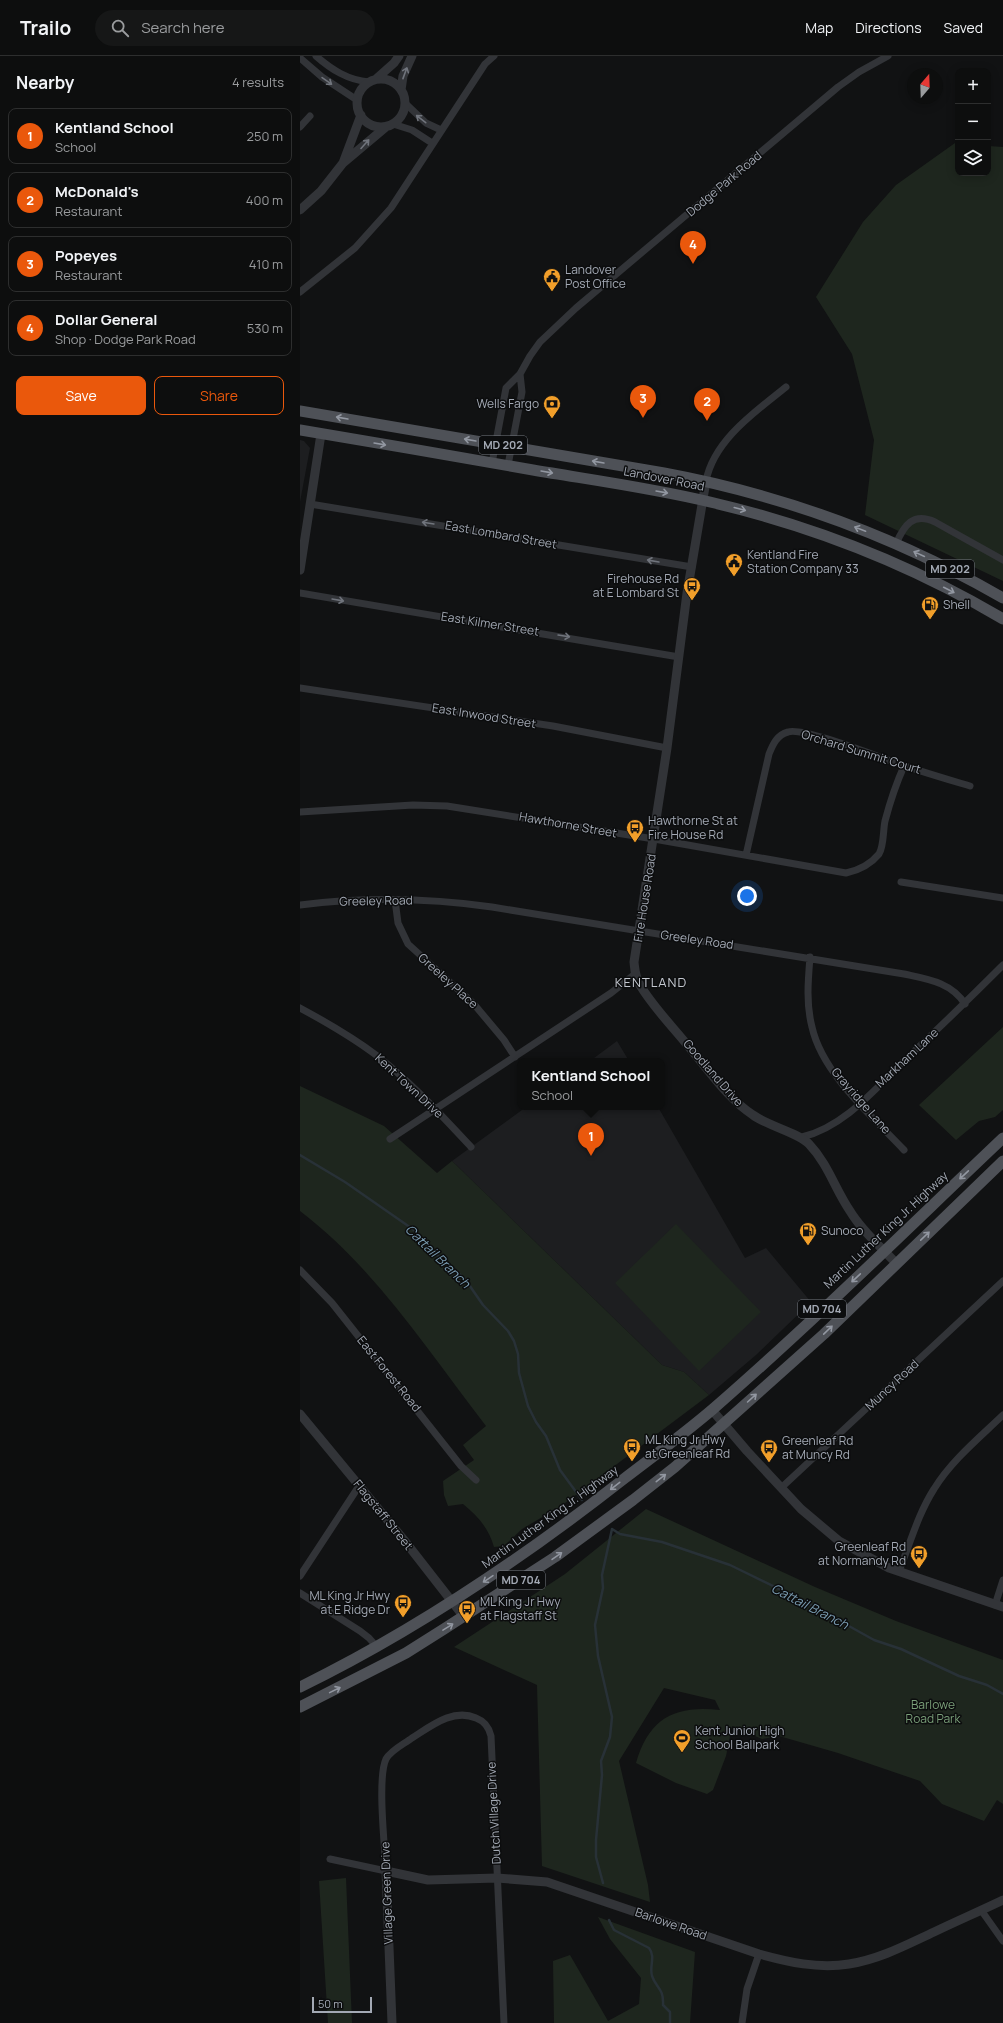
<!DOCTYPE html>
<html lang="en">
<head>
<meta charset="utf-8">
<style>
  :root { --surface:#0d0e0e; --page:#161717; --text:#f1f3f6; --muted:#9a9c9e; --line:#2d2e2e; --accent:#ea580c }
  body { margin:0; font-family:Manrope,sans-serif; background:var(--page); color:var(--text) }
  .controls { position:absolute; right:12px; top:12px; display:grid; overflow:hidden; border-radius:8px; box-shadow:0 2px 10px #0003 }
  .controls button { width:36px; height:36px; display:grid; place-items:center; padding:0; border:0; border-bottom:1px solid var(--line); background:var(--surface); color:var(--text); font:20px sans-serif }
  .compass { position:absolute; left:607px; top:12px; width:36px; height:36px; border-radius:50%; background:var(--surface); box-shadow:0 2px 10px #0003; rotate:19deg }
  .scale { position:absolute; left:12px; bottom:10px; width:60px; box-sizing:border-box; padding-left:4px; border:2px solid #a3a9b4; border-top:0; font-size:11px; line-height:14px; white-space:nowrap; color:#a3a9b4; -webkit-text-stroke:3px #0c0d0e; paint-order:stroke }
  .you { position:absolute; left:447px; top:840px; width:14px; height:14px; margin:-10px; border:3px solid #fff; border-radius:50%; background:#1a73e8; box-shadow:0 0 0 6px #1a73e833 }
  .badge { display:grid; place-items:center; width:26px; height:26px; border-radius:50%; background:var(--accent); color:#fff; font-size:13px; font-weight:700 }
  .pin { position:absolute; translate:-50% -33px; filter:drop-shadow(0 1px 2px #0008) }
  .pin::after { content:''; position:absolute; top:21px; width:14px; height:12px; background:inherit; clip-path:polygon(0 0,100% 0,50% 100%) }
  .popup { position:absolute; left:217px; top:1002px; width:148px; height:52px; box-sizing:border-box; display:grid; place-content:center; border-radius:8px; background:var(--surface); filter:drop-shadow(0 1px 3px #0005); font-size:13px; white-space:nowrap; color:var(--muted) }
  .popup b { font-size:15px; color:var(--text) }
  .popup::after { content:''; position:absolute; left:50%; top:100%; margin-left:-8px; border:8px solid transparent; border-top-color:var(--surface) }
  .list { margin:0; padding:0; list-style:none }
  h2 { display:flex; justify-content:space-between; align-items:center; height:52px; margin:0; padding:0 16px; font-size:17px }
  h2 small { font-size:13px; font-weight:400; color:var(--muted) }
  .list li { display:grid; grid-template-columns:26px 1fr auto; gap:12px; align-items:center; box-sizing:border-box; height:56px; margin:0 8px 8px; padding:0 8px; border:1px solid var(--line); border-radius:8px }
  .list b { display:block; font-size:15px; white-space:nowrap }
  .list p { margin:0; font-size:13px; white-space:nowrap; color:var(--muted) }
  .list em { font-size:13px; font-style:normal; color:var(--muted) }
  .actions { display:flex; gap:8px; padding:12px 16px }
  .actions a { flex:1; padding:9px 0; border:1px solid var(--accent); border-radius:8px; text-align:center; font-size:14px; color:var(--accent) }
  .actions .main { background:var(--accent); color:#fff }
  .icon { flex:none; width:22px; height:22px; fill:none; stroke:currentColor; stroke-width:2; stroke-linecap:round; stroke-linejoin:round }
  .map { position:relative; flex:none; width:703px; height:1967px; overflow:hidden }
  header { display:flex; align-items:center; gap:24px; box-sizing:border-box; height:56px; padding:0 20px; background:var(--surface); border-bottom:1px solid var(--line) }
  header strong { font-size:19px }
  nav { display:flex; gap:22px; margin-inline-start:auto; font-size:14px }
  .search { width:280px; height:36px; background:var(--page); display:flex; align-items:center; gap:10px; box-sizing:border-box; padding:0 14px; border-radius:22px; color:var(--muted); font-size:15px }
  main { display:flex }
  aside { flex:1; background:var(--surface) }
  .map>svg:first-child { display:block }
  .built { fill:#1d1e20 }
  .green { fill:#1e261e }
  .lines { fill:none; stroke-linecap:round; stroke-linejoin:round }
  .stream { stroke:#283137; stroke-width:2.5 }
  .minor { stroke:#323438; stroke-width:7 }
  .tertiary { stroke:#323438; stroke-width:9 }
  .primary { stroke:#4e5157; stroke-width:11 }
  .oneway { stroke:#70747c }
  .oneway2 { stroke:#9297a1 }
  .labels { text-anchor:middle; stroke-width:3; stroke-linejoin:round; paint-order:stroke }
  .shield { fill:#0c0d0e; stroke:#767a82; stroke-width:1 }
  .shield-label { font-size:11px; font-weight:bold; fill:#a3a9b4 }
  .street-label { font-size:12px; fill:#a3a9b4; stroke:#0c0d0e }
  .poi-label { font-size:12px; fill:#a3a9b4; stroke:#0c0d0e; text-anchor:start }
  .park-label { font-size:12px; fill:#7a9f79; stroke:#0c0d0e }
  .neighbourhood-label { font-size:13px; letter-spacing:1px; fill:#c4c8d0; stroke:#0c0d0e }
  .water-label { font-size:13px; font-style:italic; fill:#799bb0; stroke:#0c0d0e }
</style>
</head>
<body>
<header>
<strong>Trailo</strong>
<div class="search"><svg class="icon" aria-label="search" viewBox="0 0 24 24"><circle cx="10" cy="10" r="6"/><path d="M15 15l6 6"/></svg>Search here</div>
<nav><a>Map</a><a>Directions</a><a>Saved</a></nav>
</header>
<main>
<aside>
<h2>Nearby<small>4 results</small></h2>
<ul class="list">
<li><span class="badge">1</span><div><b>Kentland School</b><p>School</p></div><em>250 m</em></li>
<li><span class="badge">2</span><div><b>McDonald's</b><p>Restaurant</p></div><em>400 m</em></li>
<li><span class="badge">3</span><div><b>Popeyes</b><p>Restaurant</p></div><em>410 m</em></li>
<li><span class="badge">4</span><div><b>Dollar General</b><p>Shop · Dodge Park Road</p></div><em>530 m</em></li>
</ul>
<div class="actions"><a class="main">Save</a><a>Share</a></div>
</aside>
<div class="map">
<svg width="703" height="1967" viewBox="0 0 703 1967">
  <rect width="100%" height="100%" fill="#111213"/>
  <!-- built -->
  <path class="built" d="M0,384l4,1 6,7 -10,54z
    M317,985l12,20h-39z
    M226,1051h132l87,151 21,-10 45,54 -55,53 -47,40 -25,-23 -22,-7 -210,-204z"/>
  <!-- green -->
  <path class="green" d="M655,87h3v30h30v-27l15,1v434l-138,-66 9,-75 -22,-86 -36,-57 47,-75 33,-37z
    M703,971v83l-8,7 -16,4 -23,19 -37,-35z
    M0,1030l84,40 53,47 15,-12 210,204 22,7 25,23 -148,111 -39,23 -18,17 -10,1c-5,-18 -16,-31 -31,-43l-15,2 -4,-11 -1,-14 31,-21 -11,-15 23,-19c-58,-75 -110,-157 -186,-215z
    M376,1168l85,88 -62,59 -84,-88z
    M346,1453l169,78 81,34 107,39v144l-6,-4 -13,21 -42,-17 -22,-23 -82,-28 -59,-17 -17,3 -30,-13 -6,30 -13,34 -6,4 -31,-11 -40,-20c13,-45 39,-58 84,-53l-5,-10 -51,-12 -45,73 29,124 2,17 -108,-36 -5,-181 -83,-38 111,-73z
    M46,1822l6,145h-24l-9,-142z
    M298,1861l97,35 -5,71h-136l-1,-62 17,-6 38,66 31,-17 2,-26 -31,-39z"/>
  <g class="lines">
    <!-- stream -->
    <path class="stream" d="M0,1099l45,27 69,48 16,19 35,30 18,26 25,26 6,10 4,13 1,19 9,33 8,16 10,14 14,34 22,30
      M303,1827l-7,-26v-17l6,-65 -1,-14 9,-24 2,-20 -14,-61 -3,-31 8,-37 -1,-13 10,-46 8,5 42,8 68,23 74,36 70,39 27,9 58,27 28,9 16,9
      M309,1864l5,10 35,18c7,9 0,18 3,28 4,12 12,12 11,29l7,7v11"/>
    <!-- minor -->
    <path class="minor" d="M16,0c16,14 32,24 53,26
      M0,2l22,19 35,23
      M105,47l21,20 15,7
      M93,68l19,6 20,13
      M0,71l10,-11
      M0,236l55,-44 36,-40 94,-144 9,-8
      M192,407l14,-75 14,-14 10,-18 10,-14 36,-34 262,-221 21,-15 29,-16
      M208,409l14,-73 -2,-18
      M406,425c8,-41 49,-69 80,-94
      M10,448l382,63
      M596,488c8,-19 17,-32 39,-22l68,38
      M0,537l379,64
      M0,632l253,38 114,22
      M0,756l113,-7 34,1 207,33 192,34c14,-3 24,-8 33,-19 5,-8 4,-24 6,-33 5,-19 11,-37 19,-55
      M446,799l23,-101c4,-10 8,-19 19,-22 14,-5 83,22 100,28 27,10 55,18 82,26
      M601,826l102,16
      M95,844l3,23 10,21 65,59 31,37 11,17
      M0,849c64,-8 129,-7 192,2l412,67c23,5 47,8 61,30
      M510,901c-2,24 -4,47 2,70 10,46 60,89 92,123
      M0,952c26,14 52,29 76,47 35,27 65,60 95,92
      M502,1081c42,-10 73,-48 103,-77 33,-31 66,-63 98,-95
      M90,1083l221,-146 24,-19
      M0,1214l32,33 129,163 15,14
      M481,1432l222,-207
      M599,1515c11,-27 19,-57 35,-82 17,-28 45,-51 69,-74
      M0,1520l59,-90
      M0,1537l60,38 9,7 8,9
      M695,1549l8,-25
      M30,1803l56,12c-1,-23 -9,-93 0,-112 5,-9 18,-15 26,-21 19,-12 41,-30 64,-20 8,3 13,9 15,18l13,287
      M681,1854l22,31
      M442,1967l5,-34 12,-35"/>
    <!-- tertiary -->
    <path class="tertiary" d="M76,23l18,-16 5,-7
      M57 47a24 24 0 1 1 48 0a24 24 0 1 1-48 0Z
      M101,34l2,-14 9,-20
      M43,107l18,-48
      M0,154l21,-19 22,-28 44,-37
      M406,425l-19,112 -20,155 -33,214c1,9 1,15 6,23 13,22 33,42 49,62 20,23 38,51 64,68 15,11 46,18 56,29 19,20 26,45 41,67 12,20 30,35 46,52
      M0,514l21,-136
      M412,1354l35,41 54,58 38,32 50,27 114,39
      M0,1358l104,126 60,77
      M92,1967l-6,-152 42,9 69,-2 50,4 212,72c29,8 59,15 90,10 31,-5 57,-19 85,-32 23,-11 46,-21 69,-32"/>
    <!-- primary -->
    <path class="primary" d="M0,355l364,62c119,22 233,64 339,125
      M0,374c78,13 155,26 233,40 59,10 119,18 177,32 103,24 202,63 293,117
      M0,1631c117,-57 223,-129 325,-209 30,-23 60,-45 88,-69 100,-87 194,-180 290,-271
      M0,1651l106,-54 38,-24 111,-72 78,-57 42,-33 149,-133 179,-173"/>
  </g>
  <!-- one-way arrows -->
  <defs><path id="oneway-shaft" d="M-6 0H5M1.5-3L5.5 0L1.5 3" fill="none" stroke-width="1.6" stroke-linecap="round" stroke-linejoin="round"/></defs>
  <g class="oneway">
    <use href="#oneway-shaft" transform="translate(105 17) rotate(-70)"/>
    <use href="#oneway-shaft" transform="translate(27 25) rotate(35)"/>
    <use href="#oneway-shaft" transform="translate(121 63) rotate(-142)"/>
    <use href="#oneway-shaft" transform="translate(65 88) rotate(-48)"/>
    <use href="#oneway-shaft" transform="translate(128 467) rotate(-171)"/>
    <use href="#oneway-shaft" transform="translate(353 505) rotate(-170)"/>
    <use href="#oneway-shaft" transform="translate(38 544) rotate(10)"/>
    <use href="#oneway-shaft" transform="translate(264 580) rotate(9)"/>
  </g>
  <g class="oneway2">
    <use href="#oneway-shaft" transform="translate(42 362) rotate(-170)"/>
    <use href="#oneway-shaft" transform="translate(170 384) rotate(-170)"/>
    <use href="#oneway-shaft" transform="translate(80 388) rotate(10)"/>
    <use href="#oneway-shaft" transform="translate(298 406) rotate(-170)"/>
    <use href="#oneway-shaft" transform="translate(247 416) rotate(10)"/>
    <use href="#oneway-shaft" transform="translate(362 436) rotate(10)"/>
    <use href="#oneway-shaft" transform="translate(440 453) rotate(15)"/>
    <use href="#oneway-shaft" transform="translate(560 473) rotate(-159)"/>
    <use href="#oneway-shaft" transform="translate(619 498) rotate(-155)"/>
    <use href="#oneway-shaft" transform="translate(649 534) rotate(27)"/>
    <use href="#oneway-shaft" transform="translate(664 1119) rotate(137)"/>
    <use href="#oneway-shaft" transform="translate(625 1180) rotate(-44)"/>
    <use href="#oneway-shaft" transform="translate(556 1222) rotate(137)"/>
    <use href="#oneway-shaft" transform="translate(528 1274) rotate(-44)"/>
    <use href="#oneway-shaft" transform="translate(452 1342) rotate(-42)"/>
    <use href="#oneway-shaft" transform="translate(361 1422) rotate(-38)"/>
    <use href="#oneway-shaft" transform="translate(315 1430) rotate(142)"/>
    <use href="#oneway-shaft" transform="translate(257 1500) rotate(-35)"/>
    <use href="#oneway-shaft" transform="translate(188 1523) rotate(146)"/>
    <use href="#oneway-shaft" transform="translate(148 1571) rotate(-32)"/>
    <use href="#oneway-shaft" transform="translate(35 1634) rotate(-26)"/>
  </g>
  <!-- icons -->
  <defs>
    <symbol id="civic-pin" viewBox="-11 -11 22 30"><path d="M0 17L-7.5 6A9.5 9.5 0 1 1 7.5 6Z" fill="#f29f2a" stroke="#0c0d0e"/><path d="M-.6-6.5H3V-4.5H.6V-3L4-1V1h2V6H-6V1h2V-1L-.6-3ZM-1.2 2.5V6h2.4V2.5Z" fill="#111"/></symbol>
    <symbol id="bank-pin" viewBox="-11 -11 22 30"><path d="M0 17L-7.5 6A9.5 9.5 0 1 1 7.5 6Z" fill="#f29f2a" stroke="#0c0d0e"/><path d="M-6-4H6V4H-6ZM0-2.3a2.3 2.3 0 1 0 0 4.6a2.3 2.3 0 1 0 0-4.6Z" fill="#111"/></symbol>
    <symbol id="bus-pin" viewBox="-11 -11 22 30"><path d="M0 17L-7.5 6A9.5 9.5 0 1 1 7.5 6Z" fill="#f29f2a" stroke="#0c0d0e"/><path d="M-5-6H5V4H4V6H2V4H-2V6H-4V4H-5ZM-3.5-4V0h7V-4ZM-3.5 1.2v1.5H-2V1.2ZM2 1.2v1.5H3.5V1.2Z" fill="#111"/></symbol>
    <symbol id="fuel-pin" viewBox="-11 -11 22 30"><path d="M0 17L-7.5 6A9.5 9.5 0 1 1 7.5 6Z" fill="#f29f2a" stroke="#0c0d0e"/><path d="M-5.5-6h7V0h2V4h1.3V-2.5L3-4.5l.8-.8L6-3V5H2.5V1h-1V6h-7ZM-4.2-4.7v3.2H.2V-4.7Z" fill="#111"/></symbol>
    <symbol id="stadium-pin" viewBox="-11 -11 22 30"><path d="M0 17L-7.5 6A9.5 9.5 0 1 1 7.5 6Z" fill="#f29f2a" stroke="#0c0d0e"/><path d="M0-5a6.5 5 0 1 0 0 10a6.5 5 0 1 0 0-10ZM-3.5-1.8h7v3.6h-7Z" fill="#111"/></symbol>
  </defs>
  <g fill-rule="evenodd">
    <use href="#civic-pin" x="242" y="211" width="20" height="27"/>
    <use href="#bank-pin" x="242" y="338" width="20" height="27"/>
    <use href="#civic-pin" x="424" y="496" width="20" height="27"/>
    <use href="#bus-pin" x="382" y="520" width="20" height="27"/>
    <use href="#fuel-pin" x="620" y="539" width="20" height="27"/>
    <use href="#bus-pin" x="325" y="762" width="20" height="27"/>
    <use href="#fuel-pin" x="498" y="1165" width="20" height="27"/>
    <use href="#bus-pin" x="322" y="1381" width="20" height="27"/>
    <use href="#bus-pin" x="459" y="1382" width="20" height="27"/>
    <use href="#bus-pin" x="609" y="1488" width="20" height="27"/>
    <use href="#bus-pin" x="93" y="1537" width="20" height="27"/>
    <use href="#bus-pin" x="157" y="1543" width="20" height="27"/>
    <use href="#stadium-pin" x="372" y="1672" width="20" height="27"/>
  </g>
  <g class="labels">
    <!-- shield labels -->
    <g class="shield">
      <rect x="179" y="380" width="48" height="18" rx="3"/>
      <rect x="626" y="504" width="48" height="18" rx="3"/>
      <rect x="498" y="1244" width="48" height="18" rx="3"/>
      <rect x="197" y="1515" width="48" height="18" rx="3"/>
    </g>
    <g class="shield-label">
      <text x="203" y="393">MD 202</text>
      <text x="650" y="517">MD 202</text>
      <text x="522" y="1257">MD 704</text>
      <text x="221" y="1528">MD 704</text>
    </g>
    <!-- street labels -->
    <g class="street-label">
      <text transform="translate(424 128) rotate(-40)" y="4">Dodge Park Road</text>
      <text transform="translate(364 423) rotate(11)" y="4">Landover Road</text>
      <text transform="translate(201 479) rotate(10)" y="4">East Lombard Street</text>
      <text transform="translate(190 568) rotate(9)" y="4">East Kilmer Street</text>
      <text transform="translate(184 660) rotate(9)" y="4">East Inwood Street</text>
      <text transform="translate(561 696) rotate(17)" y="4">Orchard Summit Court</text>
      <text transform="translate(268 769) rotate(10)" y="4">Hawthorne Street</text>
      <text transform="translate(345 842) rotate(-81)" y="4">Fire House Road</text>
      <text transform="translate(76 845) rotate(-1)" y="4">Greeley Road</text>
      <text transform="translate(397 884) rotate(8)" y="4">Greeley Road</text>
      <text transform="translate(148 925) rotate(42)" y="4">Greeley Place</text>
      <text transform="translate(607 1002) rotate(-43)" y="4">Markham Lane</text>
      <text transform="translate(413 1017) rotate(49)" y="4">Goodland Drive</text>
      <text transform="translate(109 1030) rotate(43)" y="4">Kent Town Drive</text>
      <text transform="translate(561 1045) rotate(49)" y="4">Grayridge Lane</text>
      <text transform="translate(586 1174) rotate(-43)" y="4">Martin Luther King Jr. Highway</text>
      <text transform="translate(89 1318) rotate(51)" y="4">East Forest Road</text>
      <text transform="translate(592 1329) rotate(-43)" y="4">Muncy Road</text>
      <text transform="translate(83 1459) rotate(51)" y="4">Flagstaff Street</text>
      <text transform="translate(250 1461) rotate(-36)" y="4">Martin Luther King Jr. Highway</text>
      <text transform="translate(194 1757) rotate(-93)" y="4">Dutch Village Drive</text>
      <text transform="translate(87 1837) rotate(-92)" y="4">Village Green Drive</text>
      <text transform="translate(371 1868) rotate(19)" y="4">Barlowe Road</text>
    </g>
    <!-- poi labels -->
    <g class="poi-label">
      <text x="265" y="218">Landover<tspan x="265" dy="14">Post Office</tspan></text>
      <text x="239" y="352" text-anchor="end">Wells Fargo</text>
      <text x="447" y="503">Kentland Fire<tspan x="447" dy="14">Station Company 33</tspan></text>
      <text x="379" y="527" text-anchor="end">Firehouse Rd<tspan x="379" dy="14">at E Lombard St</tspan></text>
      <text x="643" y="553">Shell</text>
      <text x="348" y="769">Hawthorne St at<tspan x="348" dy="14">Fire House Rd</tspan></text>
      <text x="521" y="1179">Sunoco</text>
      <text x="345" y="1388">ML King Jr Hwy<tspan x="345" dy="14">at Greenleaf Rd</tspan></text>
      <text x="482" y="1389">Greenleaf Rd<tspan x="482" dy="14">at Muncy Rd</tspan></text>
      <text x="606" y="1495" text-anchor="end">Greenleaf Rd<tspan x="606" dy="14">at Normandy Rd</tspan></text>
      <text x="90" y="1544" text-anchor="end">ML King Jr Hwy<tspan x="90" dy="14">at E Ridge Dr</tspan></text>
      <text x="180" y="1550">ML King Jr Hwy<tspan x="180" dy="14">at Flagstaff St</tspan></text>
      <text x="395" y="1679">Kent Junior High<tspan x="395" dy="14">School Ballpark</tspan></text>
    </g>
    <!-- park labels -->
    <g class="park-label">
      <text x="633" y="1653">Barlowe<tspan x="633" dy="14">Road Park</tspan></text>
    </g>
    <!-- neighbourhood labels -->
    <g class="neighbourhood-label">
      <text x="351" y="931">KENTLAND</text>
    </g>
    <!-- water labels -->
    <g class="water-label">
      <text transform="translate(138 1200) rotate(44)" y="5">Cattail Branch</text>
      <text transform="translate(510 1550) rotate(27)" y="5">Cattail Branch</text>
    </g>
  </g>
</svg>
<div class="controls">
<button>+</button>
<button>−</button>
<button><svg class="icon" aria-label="layers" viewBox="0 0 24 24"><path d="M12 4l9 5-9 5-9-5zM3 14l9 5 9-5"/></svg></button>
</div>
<svg class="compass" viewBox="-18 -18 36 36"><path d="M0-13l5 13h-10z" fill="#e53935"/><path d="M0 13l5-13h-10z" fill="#9a9c9e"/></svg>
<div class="scale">50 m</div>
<div class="you"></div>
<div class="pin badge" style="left:291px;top:1100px">1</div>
<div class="popup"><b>Kentland School</b>School</div>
<div class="pin badge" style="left:407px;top:365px">2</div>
<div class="pin badge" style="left:343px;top:362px">3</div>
<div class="pin badge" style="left:393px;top:208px">4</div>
</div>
</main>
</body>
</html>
